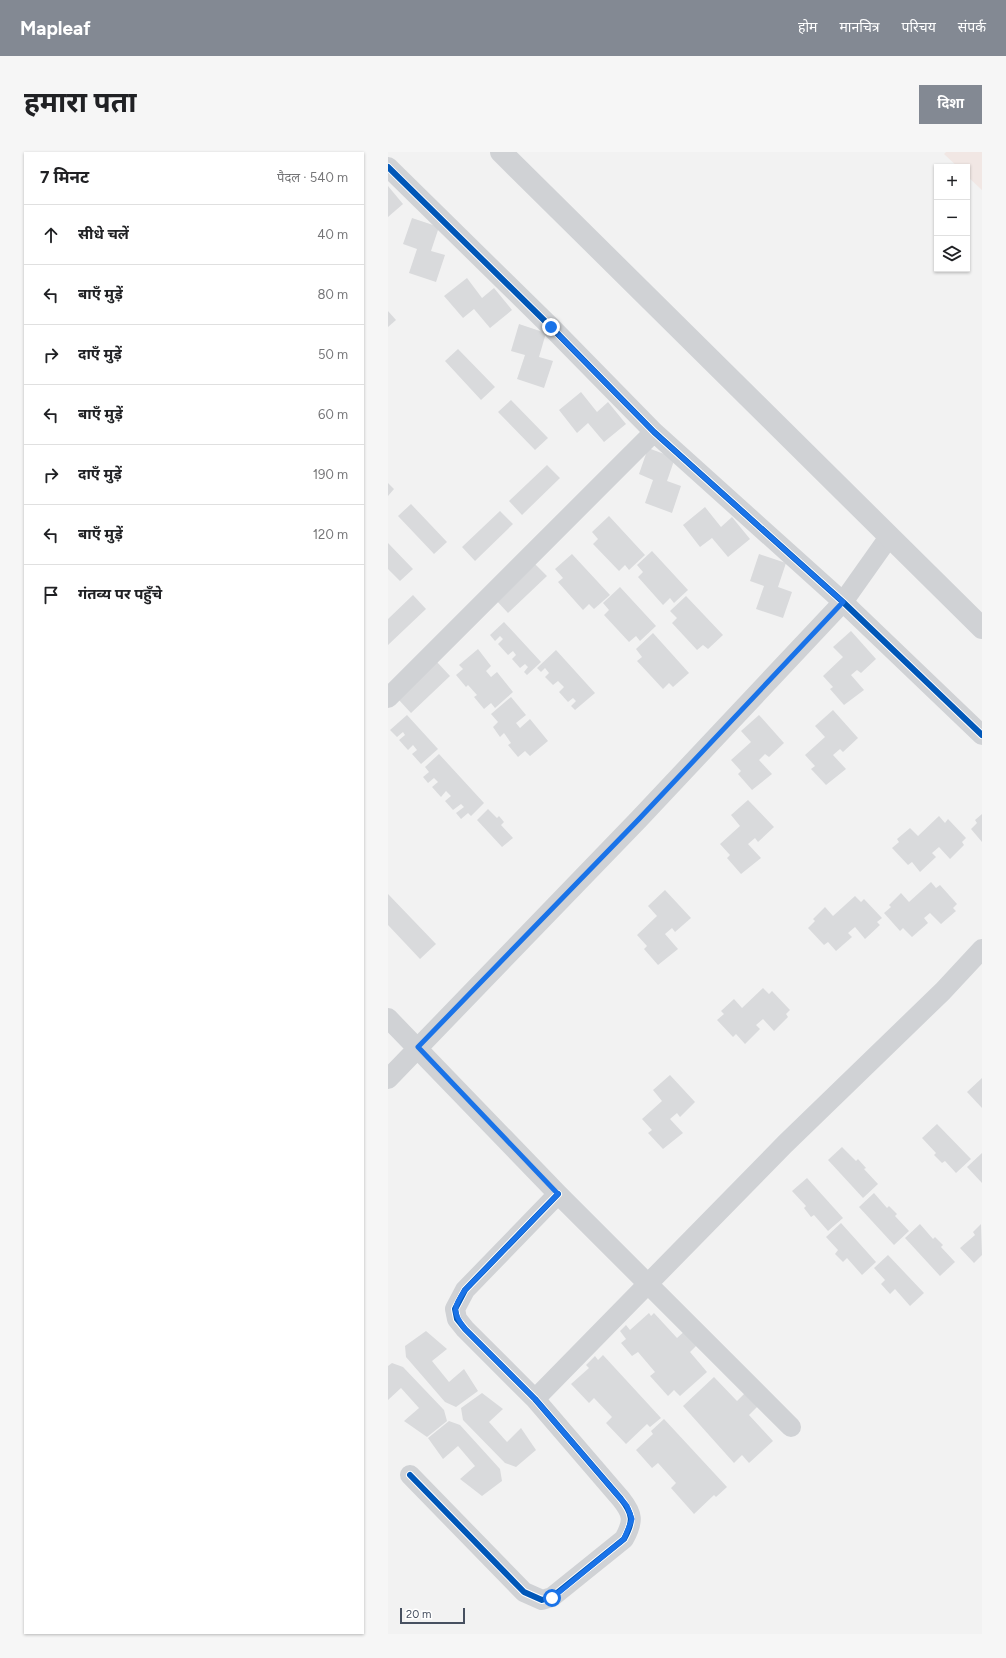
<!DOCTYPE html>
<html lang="hi">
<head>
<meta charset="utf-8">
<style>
  :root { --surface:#fff; --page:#f6f6f6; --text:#202124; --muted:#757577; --line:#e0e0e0; --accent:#838993 }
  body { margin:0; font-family:Figtree,"Noto Sans Devanagari",sans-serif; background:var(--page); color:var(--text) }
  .controls { position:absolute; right:12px; top:12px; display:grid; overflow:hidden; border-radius:0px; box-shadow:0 1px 3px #0004 }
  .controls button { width:36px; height:36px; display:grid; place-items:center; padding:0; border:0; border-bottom:1px solid var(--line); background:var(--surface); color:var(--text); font:20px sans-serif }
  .scale { position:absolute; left:12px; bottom:10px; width:65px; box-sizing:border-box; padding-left:4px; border:2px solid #475060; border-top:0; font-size:11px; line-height:14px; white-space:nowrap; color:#475060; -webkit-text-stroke:3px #fff; paint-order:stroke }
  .stop { position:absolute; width:12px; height:12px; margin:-9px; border:3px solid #1a73e8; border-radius:50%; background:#fff }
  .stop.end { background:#1a73e8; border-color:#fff; box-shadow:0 1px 4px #0008 }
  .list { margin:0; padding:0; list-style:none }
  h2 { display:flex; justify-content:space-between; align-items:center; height:52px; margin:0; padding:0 16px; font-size:17px }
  h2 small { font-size:13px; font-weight:400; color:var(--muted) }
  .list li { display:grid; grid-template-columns:26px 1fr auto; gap:12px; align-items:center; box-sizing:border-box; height:60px; padding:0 16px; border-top:1px solid var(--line) }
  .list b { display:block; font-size:15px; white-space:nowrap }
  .list em { font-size:13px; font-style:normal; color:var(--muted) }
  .icon { flex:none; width:22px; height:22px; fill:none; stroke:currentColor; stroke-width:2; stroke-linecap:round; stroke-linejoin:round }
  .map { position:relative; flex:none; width:594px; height:1482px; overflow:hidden; border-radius:0px }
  header { display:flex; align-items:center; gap:24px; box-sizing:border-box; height:56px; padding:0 20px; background:var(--accent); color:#fff }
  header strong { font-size:19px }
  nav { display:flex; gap:22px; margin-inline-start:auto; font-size:14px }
  .intro { display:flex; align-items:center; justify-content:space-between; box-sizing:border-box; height:96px; padding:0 24px }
  h1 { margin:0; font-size:28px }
  .button { padding:10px 18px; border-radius:0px; background:var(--accent); color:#fff; font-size:14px; font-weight:700 }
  main { display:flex; gap:24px; padding:0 24px }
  aside { flex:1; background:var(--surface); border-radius:0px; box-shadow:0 1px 3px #0004 }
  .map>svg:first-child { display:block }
  .medical { fill:#f1e7e4 }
  .building { fill:#d9dadc }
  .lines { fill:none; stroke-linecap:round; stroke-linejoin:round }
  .minor { stroke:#d0d2d5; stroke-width:20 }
  .tertiary { stroke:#d0d2d5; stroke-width:22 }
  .cycleway-casing { stroke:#fff; stroke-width:8 }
  .cycleway { stroke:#0057b8; stroke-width:6 }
  .route { stroke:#1a73e8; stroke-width:5 }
</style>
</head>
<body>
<header>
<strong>Mapleaf</strong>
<nav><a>होम</a><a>मानचित्र</a><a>परिचय</a><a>संपर्क</a></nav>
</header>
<div class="intro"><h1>हमारा पता</h1><a class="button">दिशा</a></div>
<main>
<aside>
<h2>7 मिनट<small>पैदल · 540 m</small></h2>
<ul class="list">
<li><svg class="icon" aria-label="ahead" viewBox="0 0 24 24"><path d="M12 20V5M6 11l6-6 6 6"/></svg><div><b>सीधे चलें</b></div><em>40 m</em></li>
<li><svg class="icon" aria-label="left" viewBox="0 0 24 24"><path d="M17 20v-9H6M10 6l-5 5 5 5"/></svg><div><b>बाएँ मुड़ें</b></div><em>80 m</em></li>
<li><svg class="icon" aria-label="right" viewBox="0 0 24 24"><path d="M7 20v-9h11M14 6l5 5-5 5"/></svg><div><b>दाएँ मुड़ें</b></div><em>50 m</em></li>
<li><svg class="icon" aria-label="left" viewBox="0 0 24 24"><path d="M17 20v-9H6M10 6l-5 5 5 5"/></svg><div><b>बाएँ मुड़ें</b></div><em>60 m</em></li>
<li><svg class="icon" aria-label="right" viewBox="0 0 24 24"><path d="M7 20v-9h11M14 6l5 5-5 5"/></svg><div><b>दाएँ मुड़ें</b></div><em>190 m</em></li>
<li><svg class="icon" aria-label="left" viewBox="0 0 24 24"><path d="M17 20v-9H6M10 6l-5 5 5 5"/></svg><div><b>बाएँ मुड़ें</b></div><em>120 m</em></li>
<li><svg class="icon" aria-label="arrive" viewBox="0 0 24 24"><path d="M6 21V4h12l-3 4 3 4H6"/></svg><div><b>गंतव्य पर पहुँचे</b></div></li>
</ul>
</aside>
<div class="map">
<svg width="594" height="1482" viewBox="0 0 594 1482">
  <rect width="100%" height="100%" fill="#f2f2f2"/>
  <!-- medical -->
  <path class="medical" d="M558,0h36v38l-15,-14v-9h-9l-14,-13z"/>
  <!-- building -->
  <path class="building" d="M0,34l15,18 -15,13z
    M24,66l27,9 -8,24 14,4 -9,27 -27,-9 8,-24 -14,-5z
    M79,126l15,20 12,-10 18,22 -22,18 -16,-19 -11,9 -19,-22z
    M0,159l8,9 -8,7z
    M131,172l27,9 -7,24 14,4 -9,27 -27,-9 8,-24 -14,-4z
    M70,197l37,38 -14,13 -36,-39z
    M193,240l16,20 11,-10 18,22 -22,18 -16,-19 -11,10 -18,-23z
    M123,248l37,38 -13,12 -37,-38z
    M260,296l27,10 -8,23 14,5 -9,27 -27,-10 8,-23 -14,-6z
    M159,313l13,13 -38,37 -13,-14z
    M0,331l6,6 -6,7z
    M23,352l36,38 -13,12 -36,-38z
    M317,355l16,20 11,-10 18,22 -22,18 -16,-19 -12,9 -17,-22z
    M112,359l13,13 -38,37 -13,-14z
    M221,364l36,39 -16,15 -4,-5 -6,6 -26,-27 5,-5 -6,-7z
    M0,391l25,26 -13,12 -12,-12z
    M264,399l36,39 -14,13 -4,-5 -7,7 -25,-28 5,-5 -6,-7z
    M184,402l38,41 -16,14 -5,-5 -6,6 -25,-28 5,-4 -8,-9z
    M371,402l27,9 -8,24 14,5 -9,26 -27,-9 8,-23 -14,-5z
    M145,410l14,14 -39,37 -13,-14z
    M232,435l36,39 -16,15 -4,-5 -7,6 -25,-27 5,-5 -6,-7z
    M25,443l13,14 -38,36v-26z
    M298,444l37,39 -15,14 -5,-4 -6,5 -25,-27 5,-5 -7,-7z
    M116,470l37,40 -14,13 -3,-3 4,-5 -3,-3 -5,4 -8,-9 4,-4 -3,-4 -5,4 -10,-11 5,-5 -3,-3 -5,5 -5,-6z
    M463,479l25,28 -15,14 -4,-3 -6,5 13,15 -20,15 -14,-16 3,-2 -10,-11 20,-19 -10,-10z
    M265,481l36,40 -16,14 -4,-4 -6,6 -26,-28 5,-4 -6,-8z
    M90,497l13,17 -5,5 5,6 6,-5 16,20 -18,16 -4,-5 -7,6 -10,-12 3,-2 -9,-10 -2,2 -10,-12 7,-6 -4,-4z
    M168,498l39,43 -20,17 -4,-4 5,-5 -3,-3 -5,4 -9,-10 5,-5 -6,-6 -5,4 -8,-8 4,-4 -4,-5 -4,4 -4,-4z
    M49,510l13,14 -39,37 -13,-14z
    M123,545l15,18 -10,8 4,5 10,-9 18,22 -18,15 -5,-5 -7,6 -10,-12 3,-2 -7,-10 -4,4 -7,-10 5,-5 -7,-8z
    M445,558l25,28 -15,14 -3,-3 -7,6 13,14 -20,16 -15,-16 4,-3 -10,-11 20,-18 -10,-11z
    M19,563l31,34 -17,15 -9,-10 5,-4 -4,-5 -5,5 -9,-10 6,-5 -2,-3 -6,5 -7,-7z
    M371,563l25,28 -15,14 -4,-3 -6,6 13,14 -20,16 -14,-16 3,-3 -10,-11 20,-18 -10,-11z
    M51,602l45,49 -13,13 -3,-3 -7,6 -5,-6 8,-6 -3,-3 -8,6 -8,-9 6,-5 -5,-5 -5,6 -9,-10 6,-5 -4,-4 -6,5 -5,-6 6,-5 -4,-5z
    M360,648l26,27 -16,15 -3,-4 -7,6 13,14 -20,16 -14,-16 3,-3 -10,-11 20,-18 -9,-11z
    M100,657l9,9 2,-2 5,6 -3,3 12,13 -11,9 -25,-27z
    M594,662v28l-11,-13 6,-6 -2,-3z
    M551,664l6,7 3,-4 18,19 -4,4 2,3 -14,14 -11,-12 -7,6 4,4 -16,15 -8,-10 -4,3 -16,-17 7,-6 -2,-3 13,-11 8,8z
    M543,730l5,6 4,-3 17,19 -4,4 3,3 -15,13 -11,-11 -6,5 4,5 -16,14 -9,-9 -3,3 -16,-18 7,-6 -2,-2 12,-12 8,9z
    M277,738l26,28 -16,14 -3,-4 -7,6 13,15 -20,16 -14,-16 3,-3 -10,-11 20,-19 -9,-10z
    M0,742l48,50 -16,15 -32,-34z
    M467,744l6,6 3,-3 18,19 -5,4 3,3 -15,14 -10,-12 -7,6 4,4 -16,14 -8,-9 -4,3 -16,-17 7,-7 -2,-2 12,-12 8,9z
    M375,836l6,6 3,-3 18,19 -4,4 2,3 -14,14 -11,-12 -7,6 4,4 -15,15 -9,-10 -3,3 -16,-17 7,-6 -3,-3 13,-12 8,9z
    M282,923l25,27 -15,15 -3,-4 -7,6 13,14 -20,16 -15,-16 4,-3 -10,-11 20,-18 -9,-11z
    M594,926v30l-15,-16z
    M549,972l34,35 -15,14 -11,-12 -3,2 -8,-8 2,-2 -14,-15z
    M454,995l14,14 2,-2 8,9 -2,1 14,15 -15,14 -35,-38z
    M594,1001v30l-15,-16z
    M419,1026l36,40 -15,13 -14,-16 -3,2 -7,-9 2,-2 -14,-15z
    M486,1041l13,15 2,-2 8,8 -2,2 14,15 -15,14 -35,-38z
    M453,1071l35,39 -14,13 -15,-17 -4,4 -8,-8 3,-4 -12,-13z
    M532,1072l13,15 2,-2 8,8 -2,2 14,15 -15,14 -35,-38z
    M593,1072l1,31 -8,8 -14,-15 15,-13 -2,-3z
    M500,1103l36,38 -14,13 -15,-17 -5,5 -9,-10 4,-4 -11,-12z
    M261,1161l2,3 3,-3 23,25 10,-9 12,14 -9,9 17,20 -27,24 -6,-6 -6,6 -18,-20 5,-4 -17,-20 -6,4 -11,-13 5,-4 -6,-8 6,-6 4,5z
    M38,1179l21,18 -15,12 17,21 15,-13 14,22 -22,16 -11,-5 -39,-45 -1,-11z
    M215,1203l58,63 -11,9 -3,-3 -21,20 -20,-21 6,-6 -18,-19 -5,5 -18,-19 18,-16 -3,-3 9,-9 3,4z
    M4,1211l11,4 41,43 3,11 -20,16 -23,-16 15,-13 -18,-20 -13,12v-34z
    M326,1225l23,24 10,-10 12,14 -10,10 24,26 -24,22 -7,-8 -8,8 -51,-57z
    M94,1241l21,16 -14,13 18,20 14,-14 15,22 -20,17 -11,-4 -42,-43 -2,-12z
    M276,1267l63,68 -11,10 -2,-2 -20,19 -23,-26 5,-5 -18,-20 -6,5 -16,-18 17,-16 -2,-3z
    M61,1269l11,4 40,44 2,12 -20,15 -22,-17 15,-13 -17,-20 -15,13 -15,-21z"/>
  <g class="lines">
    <!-- minor -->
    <path class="minor" d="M0,15l163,160 103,105 189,170 139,133
      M0,546l266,-266
      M0,866l170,176 233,233
      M0,927l251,-260 204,-217 46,-65
      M147,1247l250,-255 158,-153 39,-42
      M22,1323l114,117 18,8 10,-3 72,-58c10,-18 9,-25 -3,-40l-86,-100 -70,-70 -8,-10 -2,-10 10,-19 93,-96"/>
    <!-- tertiary -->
    <path class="tertiary" d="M113,0l481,476"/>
    <defs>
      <path id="cycleway" d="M0,15l163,160 103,105 189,170 139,133
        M22,1323l114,117 18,8 10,-3 72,-58c10,-18 9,-25 -3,-40l-86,-100 -70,-70 -8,-10 -2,-10 10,-19 93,-96"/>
    </defs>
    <!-- cycleway casing -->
    <use href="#cycleway" class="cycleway-casing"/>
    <!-- cycleway -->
    <use href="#cycleway" class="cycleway"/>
  </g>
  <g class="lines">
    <!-- route -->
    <path class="route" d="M163,175l103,105 189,170 -204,217 -221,228 140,147 -93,96c-12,17 -13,22 0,39l70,70 86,100 6,7 5,13 -8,20 -72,59"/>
  </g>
</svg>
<div class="controls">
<button>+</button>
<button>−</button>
<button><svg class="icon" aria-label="layers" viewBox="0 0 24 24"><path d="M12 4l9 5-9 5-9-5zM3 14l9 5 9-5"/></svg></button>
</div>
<div class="scale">20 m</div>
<div class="stop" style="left:164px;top:1446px"></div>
<div class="stop end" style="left:163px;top:175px"></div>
</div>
</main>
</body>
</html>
